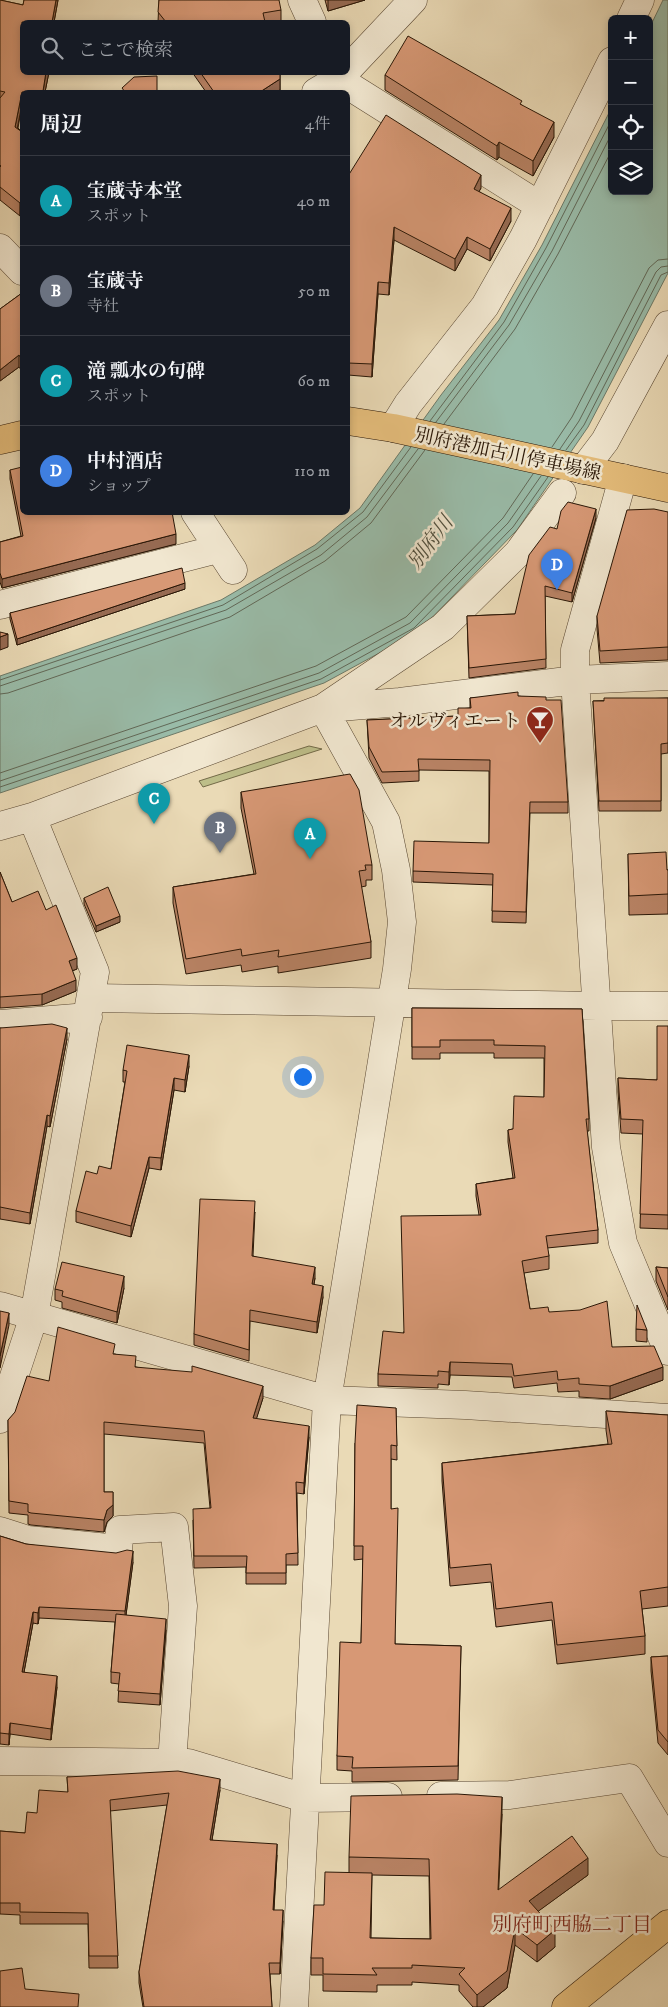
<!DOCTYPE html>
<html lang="ja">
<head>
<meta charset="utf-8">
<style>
  :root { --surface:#171b24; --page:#242831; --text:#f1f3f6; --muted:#9ea1a6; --line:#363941; --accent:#db2777 }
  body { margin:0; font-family:"IM FELL DW Pica","Noto Serif JP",serif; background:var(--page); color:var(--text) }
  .controls { position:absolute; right:15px; top:15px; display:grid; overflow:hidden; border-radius:8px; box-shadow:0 2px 8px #0003 }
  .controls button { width:45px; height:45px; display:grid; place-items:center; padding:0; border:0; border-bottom:1px solid var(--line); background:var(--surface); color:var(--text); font:25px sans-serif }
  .you { position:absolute; left:302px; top:1076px; width:18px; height:18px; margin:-12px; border:4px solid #fff; border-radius:50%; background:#1a73e8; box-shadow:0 0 0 8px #1a73e833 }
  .badge { display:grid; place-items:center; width:32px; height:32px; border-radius:50%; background:var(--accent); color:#fff; font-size:16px; font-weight:700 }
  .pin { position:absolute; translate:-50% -41px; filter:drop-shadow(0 1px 2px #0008) }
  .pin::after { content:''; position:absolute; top:26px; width:18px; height:15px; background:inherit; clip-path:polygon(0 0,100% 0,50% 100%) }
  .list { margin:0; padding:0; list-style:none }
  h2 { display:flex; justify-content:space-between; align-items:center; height:65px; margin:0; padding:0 20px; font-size:21px }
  h2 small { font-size:16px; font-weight:400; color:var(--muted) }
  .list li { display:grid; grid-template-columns:32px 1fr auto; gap:15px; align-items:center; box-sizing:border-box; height:90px; padding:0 20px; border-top:1px solid var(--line) }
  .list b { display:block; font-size:19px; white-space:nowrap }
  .list p { margin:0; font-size:16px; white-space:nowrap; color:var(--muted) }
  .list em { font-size:16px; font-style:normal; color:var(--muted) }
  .icon { flex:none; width:28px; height:28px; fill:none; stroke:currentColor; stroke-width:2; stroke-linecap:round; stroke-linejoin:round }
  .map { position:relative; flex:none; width:668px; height:2007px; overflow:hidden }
  .search { position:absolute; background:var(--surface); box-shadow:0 2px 8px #0003; left:20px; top:20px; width:330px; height:55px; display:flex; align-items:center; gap:12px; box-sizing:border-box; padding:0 18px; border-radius:8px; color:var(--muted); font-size:19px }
  .panel { position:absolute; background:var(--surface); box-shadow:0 2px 8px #0003; left:20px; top:90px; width:330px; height:425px; border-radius:8px }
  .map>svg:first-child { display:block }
  .green { fill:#bdbe89; stroke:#736a48 }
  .water { fill:#99bba8; stroke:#6c7967 }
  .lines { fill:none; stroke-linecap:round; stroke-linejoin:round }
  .shore { stroke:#616857; stroke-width:1 }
  .minor-casing { stroke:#594732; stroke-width:29 }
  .major-casing { stroke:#291606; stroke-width:29 }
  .minor { stroke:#f1e7d0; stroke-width:28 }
  .major { stroke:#e5bd7b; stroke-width:28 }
  .wall { fill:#b98365; stroke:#291606; fill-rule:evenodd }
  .shaded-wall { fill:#966a52; stroke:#291606 }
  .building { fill:#d79875; stroke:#291606 }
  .labels { text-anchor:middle; stroke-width:5; stroke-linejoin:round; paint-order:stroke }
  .street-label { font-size:19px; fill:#291606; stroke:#f1e7d0 }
  .poi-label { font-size:19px; fill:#291606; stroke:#f1e7d0; text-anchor:end }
  .water-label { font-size:20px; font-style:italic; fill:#50503f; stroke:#f1e7d0 }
  .neighbourhood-label { font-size:20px; fill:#7a1f14; stroke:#f1e7d0 }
</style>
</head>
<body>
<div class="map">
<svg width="668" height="2007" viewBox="0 0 668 2007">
  <rect width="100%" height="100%" fill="#eadab6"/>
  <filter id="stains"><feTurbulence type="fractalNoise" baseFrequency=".004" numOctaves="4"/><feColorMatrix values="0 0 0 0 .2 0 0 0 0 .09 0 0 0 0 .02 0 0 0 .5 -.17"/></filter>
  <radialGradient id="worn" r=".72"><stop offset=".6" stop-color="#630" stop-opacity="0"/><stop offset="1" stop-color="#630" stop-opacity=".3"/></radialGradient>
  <!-- green -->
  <path class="green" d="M309,746l13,3 -119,38 -4,-6z"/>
  <!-- water -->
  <path class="water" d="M663,0h5v273l-80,154 -71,103 -99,102 -94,51 -324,110v-117l221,-76 94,-55 45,-37 81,-113 58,-75 43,-75 70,-138v84h37v-162z"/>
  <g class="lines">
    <!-- shore -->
    <path class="shore" d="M430,421l74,-99 42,-74 66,-129
      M436,422l73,-97 43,-74 60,-118
      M444,424l71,-95 43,-75 54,-104
      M552,447l20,-30 77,-149 9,-8 10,-1
      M560,449l19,-28 77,-149 5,-5 7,-1
      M566,450l18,-25 77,-150 7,-3
      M0,680l223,-75 94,-56 46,-37 48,-65
      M0,686l226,-76 95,-55 46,-38 51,-68
      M0,694l8,-1 222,-76 95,-56 46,-38 54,-73
      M0,773l316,-107 90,-49 97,-99 30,-44
      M0,781l319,-108 91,-50 98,-100 33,-47
      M0,787l321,-108 93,-51 99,-101 35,-50"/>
    <defs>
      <path id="minor" d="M302,0l10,22
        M631,19l9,-19
        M348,69l65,-69
        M335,72l3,7 202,127
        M316,92l22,-13 6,-7
        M0,248l22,23
        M393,428l15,-24 77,-98 38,-67 89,-178
        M583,470l22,-29 63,-116
        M623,478l-48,172v30l31,467 17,96 45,108
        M195,512l38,58
        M0,605l218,-56
        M327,708l73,-6 175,-22 93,-4
        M0,826l32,-9 291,-109 120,-81 75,-74 44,-60
        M91,998l506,8h71
        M0,1024l88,-7
        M0,1306l327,94 138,5 203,13
        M0,1419l34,-103 61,-344 -63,-155
        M0,1531l28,9 90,9 2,-19 54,-3 9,79 -11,157
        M0,1761l188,2 117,35 83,-1
        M441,1796l69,-1 119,-17 39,65
        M294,2007l33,-607 70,-431 5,-47 -6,-52 -10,-48 -63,-114"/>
      <path id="major" d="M348,421l45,7 275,60
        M0,440l22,-5
        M566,2007l102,-83"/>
    </defs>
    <!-- minor casing -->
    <use href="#minor" class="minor-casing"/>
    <!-- major casing -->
    <use href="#major" class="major-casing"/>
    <!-- minor -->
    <use href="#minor" class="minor"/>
    <!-- major -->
    <use href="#major" class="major"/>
  </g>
  <!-- wall -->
  <path class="wall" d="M0,0l23,5 1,-5h34l-4,22h-32l27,50 -4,20h-23v12l-4,24 4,4 -2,84 -20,-16z
    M159,0l122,10v11l-8,1h-115z
    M325,0h40l-37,11z
    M192,72h88v18l-4,2h-70z
    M385,75l137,30 32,32 -21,39 -34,-19 -2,3 -112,-70z
    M348,176l133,12 -2,3 32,30 -21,40 -23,-12 -12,22 -61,-31 -5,55 -11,-1 -6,83 -24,-2z
    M22,293v78l-3,-4 -19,14v-72z
    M10,470l166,74 -174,44 -2,-6v-40l21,-6 -11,-57z
    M668,512v148l-68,3 -3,-34v-13z
    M596,518l-24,84 -27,-6 1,72 -77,10 -2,-62 48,-2 42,-85z
    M185,589l-168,56 -7,-26v-6z
    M518,696l28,4 22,102v11h-38l-4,110 -34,-1 1,-37 -80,-3v-11l76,-28v-72l-70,-1v11l-37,2 -13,-25 -2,-38 91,-4 12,-8v-10z
    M668,698v55l-7,1v57h-62l-6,-110z
    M241,792l131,73v15h-6v6l-5,1 10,55v16l-93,15v-7l-36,6 -1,-7 -55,9 -13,-71v-16l81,-13 -13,-66z
    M628,854l40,16v44l-39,1z
    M0,872l12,30 34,8 31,59 -5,2 4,20 -34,14 -42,3z
    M84,898l36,24 -24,10 -12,-28z
    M412,1008l170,1 7,110v12h-2l11,99v13l-51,5 2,8v13l-25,4 6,36 19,3 63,35 51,33 -53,19 -31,-2v-6l-21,1 -1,-9 -43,5 -2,-11 -62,-2 -1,10 -11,-1v4l-60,-2v-12l25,-41 76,-118 -3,-19v-12l37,-6 -5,-36v-12l5,-1 31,-32v-39h-50v-5h-54v6h-28z
    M668,1026v203l-28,-1 3,-94 -22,-1 -3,-41v-14l39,2z
    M0,1028l67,11 -17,88 -3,-1 -17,98 -30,-5z
    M189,1066l-4,26 -11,-2 -13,80 -12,-2 -18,69 -55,-15v-11l21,-37 14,-5 14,-87h-2v-12z
    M255,1212l-2,44 62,22 -1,6 9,13 -6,36 -67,-12 -1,40 -55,-16v-11z
    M656,1267l12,1v42l-12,-29z
    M124,1288l-7,35 -55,-15v-6l-7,-2v-11z
    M636,1329l11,1v12l-11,-1z
    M115,1354l21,13 127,31 -7,21 53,18 -5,57 -7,-1 1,72h-12v19h-40v-17l-52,1 -1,-48 17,-12 -6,-65 -100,-9v58h9v24l-6,6 -3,10 -73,-7 -3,-1v-9l-19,-2 -1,-93 41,-39z
    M396,1408l1,52 -6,-1v50l4,135 66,2 -3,134 -106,2v-11l-15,-1v-14l24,-113 2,-84 -9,1 1,-117z
    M606,1411l62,4v191l-26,3 3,27v18l-88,10 -5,-44 -56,7 -5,-45 -41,4 -8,-105v-18l166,-19 -2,-14z
    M0,1536l26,8 107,18 -7,53 40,15 -6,75 -42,-3 1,-18 -8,-1v-11l4,-50 -76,-4 -1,6 -5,-1 -9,49 33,15 -6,53 -41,-6 -1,11 -9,-1z
    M668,1656v99l-10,-12 -7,-72v-14z
    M67,1777l153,13 -8,50 65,15 -3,55 9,11 -3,53h-10l2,33h-129l-4,-24v-11l28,-167 -57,6 8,157h-29l-1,-44h-68v-9l-20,-1v-83l25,2 12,-20 31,-21z
    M502,1814l-4,76 90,-15 -50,36 17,36 -18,15 -22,-17 -8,43 -24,19h-10l-14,-16v-6l-47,-3v3h-35v7l-54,-1v-16h-12v-17l38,-85v-16zM372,1875l57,1 1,63 -59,-1z"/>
  <!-- shaded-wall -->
  <path class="shaded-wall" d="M56,0h2l-4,22h-2z
    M328,0h37l-37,11z
    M46,72h3l-4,20h-2z
    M280,79v11l-4,2h-16z
    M22,92v12l-7,36v-13z
    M554,122v15l-21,39v-15z
    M499,142v15l-2,3v-14z
    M481,175v13l-7,13v-12z
    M22,200v13l-2,3v-13z
    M511,208v13l-21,40v-12z
    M394,227v13l-5,55v-12z
    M467,237v12l-12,22v-12z
    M378,282v12l-6,83v-13z
    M19,355v12l-19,14v-11z
    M596,509v9l-24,84v-9z
    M176,534v10l-174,44v-9z
    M185,583v6l-168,56v-6z
    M8,634v13l-8,3v-13z
    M120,916v6l-24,10v-6z
    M77,958v11l-8,3v-11z
    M76,980v11l-34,14v-11z
    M67,1028v11l-17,88v-11z
    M189,1055v11l-4,26v-12z
    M174,1078v12l-13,80v-12z
    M47,1115v11l-17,98v-11z
    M149,1157v11l-18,69v-11z
    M315,1267v11l-3,17v-11z
    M124,1276v12l-7,35v-11z
    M323,1286v11l-6,36v-11z
    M9,1313v12l-9,43v-12z
    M450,1362v13l-1,10v-13z
    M663,1367v13l-53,19v-13z
    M263,1386v12l-10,32v-12z
    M309,1426v11l-5,57v-11z
    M113,1505v11l-6,6 -3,10v-12l3,-10z
    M133,1551v11l-8,60v-11z
    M39,1607v11l-1,6v-11z
    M33,1612v11l-11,60v-11z
    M166,1619v11l-6,75v-11z
    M57,1676v11l-6,53v-11z
    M10,1723v11l-1,11v-11z
    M220,1779v11l-10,62v-12z
    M502,1797v17l-4,93v-17z
    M277,1844v11l-4,66v-11z
    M588,1858v17l-59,43v-17z
    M283,1910v11l-3,53v-11z
    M515,1928v17l-8,43 -24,19h-6v-12z
    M555,1930v17l-18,15v-17z"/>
  <!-- building -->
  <path class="building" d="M0,0l23,5 1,-5h32l-4,22h-30v50h24l-3,19 -21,1 -7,35 7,5v68l-2,3 -20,-16v-20l1,-1 -1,-1v-67l5,-6 -5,-1z
    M159,0h120l2,10 -18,3 2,9h-99l-8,-10z
    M408,36l114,65 -2,3 34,18 -21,39 -34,-19 -2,4 -112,-71z
    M200,72h80v7l-20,13h-46z
    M157,76v16h-32l-3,-4 12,-11z
    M386,115l95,60 -7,14 37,19 -21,41 -23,-12 -12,22 -61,-32 -5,56 -11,-1 -6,82 -24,-1v-187z
    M22,293v67l-3,-5 -19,15v-61z
    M22,467v45h150l4,22 -174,45 -2,-6v-31l23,-6 -13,-66z
    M568,502l28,7 -24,84 -27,-7 1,73 -77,9 -2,-52 48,-2 14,-59 21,-28 7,2 4,-18z
    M654,509l14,3v135l-68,4 -3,-35 30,-106z
    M182,568l3,15 -168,56 -7,-26z
    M0,632l8,2 -8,3z
    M518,692v4l28,1v3h15l7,102h-38l-4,110 -34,-1 1,-37 -80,-3 1,-30 75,2 1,-83 -72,-1 1,12 -37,1 -13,-25 -2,-27 91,-4v-8h13l-1,-10z
    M604,698h64v45l-7,1v57h-62l-6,-100h11z
    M350,774l9,16 13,75h-7l1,5 -7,1 12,71 -93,15 1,-7 -37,6 -1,-7 -55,10 -13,-72 83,-13 -15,-82z
    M666,852l1,18h1v24l-39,2 -1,-42z
    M0,872l12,30 26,-11 8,19 10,-5 21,53 -8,3 7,19 -34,14 -42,3z
    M108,887l12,29 -24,10 -12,-28z
    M412,1008l170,1 7,110h-3l12,111 -52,6 3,20 -27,5 8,48 18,-2 1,5 31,-2 27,-9 5,46 42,-1 9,21 -53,19 -31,-2v-6l-21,2 -1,-9 -43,5 -2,-12 -62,-2 -1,10 -11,-1v5l-60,-2 5,-43 21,2 -3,-117 80,-1 -5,-31 39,-6 -7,-48 5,-1 1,-33 30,1 1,-51 -51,-1v-5h-54v7h-28z
    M52,1024l15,4 -17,88 -3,-1 -17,98 -30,-6v-179z
    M657,1026h11v189l-28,-1 3,-94 -22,-1 -3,-41 39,2z
    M127,1045l62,10 -4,25 -11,-2 -13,80 -12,-1 -18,69 -55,-15 10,-40 11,3 2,-8 12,3 16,-98 -4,-1z
    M200,1199l55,2 -3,55 63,11 -3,17 11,2 -6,36 -67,-12 -1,40 -55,-16z
    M62,1262l62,14 -7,36 -55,-16 1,-5 -8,-2z
    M656,1267l12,1v29z
    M637,1305l10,25 -11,-1z
    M0,1311l9,2 -9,43z
    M58,1327l57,17 -2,10 23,2 -1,11 57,5v-6l71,20 -10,32 56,8 -5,57 -8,-1 2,71 -12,1v19h-40l1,-17h-53l-1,-47 18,-1 -7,-77 -100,-9v70h9v13l-6,5 -3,10 -73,-7 -3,-1v-8l-19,-3 -1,-81 7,-8 12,-36 22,5z
    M357,1405l39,3 1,38 -6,-1v64l7,-1 -3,136 66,2 -3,120 -106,2 1,-11 -16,-1 3,-114 21,1 2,-97h-9l1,-103z
    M606,1411l62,4v172l-28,4 5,45 -88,9 -5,-43 -56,7 -5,-45 -41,4 -8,-105 170,-19z
    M0,1536l26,8 90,9 11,-3 6,1 -8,60 -86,-4 -1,6 -5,-1 -11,60 35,4 -6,53 -41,-6 -1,11 -9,-1z
    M116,1614l50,5 -6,75 -42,-3 2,-18 -9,-1z
    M668,1656v86l-10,-12 -7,-73z
    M178,1771l42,8 -10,61 67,4 -4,66h10l-3,53h-11l3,44h-128l-5,-35 30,-179 -59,7 8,156h-29l-1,-43 -68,-1v-9h-20v-72l25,2 2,-21 10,1 2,-23 29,2 -1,-15z
    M457,1794l45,3 -4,93 74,-54 16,22 -59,43 26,29 -18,15 -22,-17 -8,43 -30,24 -18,-21 6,-6 -53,-3v3h-40l5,7 -54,-1v-16h-12l3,-53h10l1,-33 47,1 -2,65 61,1 -2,-80 -80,-2 2,-61z
    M22,1968l3,21 54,5 -1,13h-78v-36z"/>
  <!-- icons -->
  <defs>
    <symbol id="bar-pin" viewBox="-11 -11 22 30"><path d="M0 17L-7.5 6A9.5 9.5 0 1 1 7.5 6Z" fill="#8f2418" stroke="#f1e7d0"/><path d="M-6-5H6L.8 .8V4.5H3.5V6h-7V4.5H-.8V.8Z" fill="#fff"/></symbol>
  </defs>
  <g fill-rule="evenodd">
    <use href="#bar-pin" x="524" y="704" width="32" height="43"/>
  </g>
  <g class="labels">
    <!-- street labels -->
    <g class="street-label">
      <text transform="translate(508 453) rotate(12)" y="7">別府港加古川停車場線</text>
    </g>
    <!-- poi labels -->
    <g class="poi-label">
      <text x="521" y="727">オルヴィエート</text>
    </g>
    <!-- water labels -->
    <g class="water-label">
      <text transform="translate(430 542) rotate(-53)" y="7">別府川</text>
    </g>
    <!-- neighbourhood labels -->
    <g class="neighbourhood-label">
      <text x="572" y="1931">別府町西脇二丁目</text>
    </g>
  </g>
  <rect width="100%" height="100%" filter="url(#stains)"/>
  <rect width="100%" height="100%" fill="url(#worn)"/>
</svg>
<div class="controls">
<button>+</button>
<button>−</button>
<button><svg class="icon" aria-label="locate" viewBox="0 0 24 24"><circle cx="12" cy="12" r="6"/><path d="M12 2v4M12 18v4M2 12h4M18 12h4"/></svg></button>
<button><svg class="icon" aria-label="layers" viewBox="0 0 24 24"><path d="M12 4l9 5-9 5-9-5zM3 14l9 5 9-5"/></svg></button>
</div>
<div class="you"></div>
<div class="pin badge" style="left:310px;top:859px;background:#0f9aa8">A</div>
<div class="pin badge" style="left:220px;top:853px;background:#6b7280">B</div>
<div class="pin badge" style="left:154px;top:824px;background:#0f9aa8">C</div>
<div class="pin badge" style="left:557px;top:590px;background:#3f7fe0">D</div>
<div class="search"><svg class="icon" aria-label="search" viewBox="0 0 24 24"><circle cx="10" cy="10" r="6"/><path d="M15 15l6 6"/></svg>ここで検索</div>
<section class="panel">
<h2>周辺<small>4件</small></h2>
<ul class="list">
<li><span class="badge" style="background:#0f9aa8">A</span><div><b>宝蔵寺本堂</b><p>スポット</p></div><em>40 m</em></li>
<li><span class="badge" style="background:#6b7280">B</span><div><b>宝蔵寺</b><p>寺社</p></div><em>50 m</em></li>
<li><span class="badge" style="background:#0f9aa8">C</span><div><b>滝 瓢水の句碑</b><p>スポット</p></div><em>60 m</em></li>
<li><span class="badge" style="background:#3f7fe0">D</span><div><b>中村酒店</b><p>ショップ</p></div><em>110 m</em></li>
</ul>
</section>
</div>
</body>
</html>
